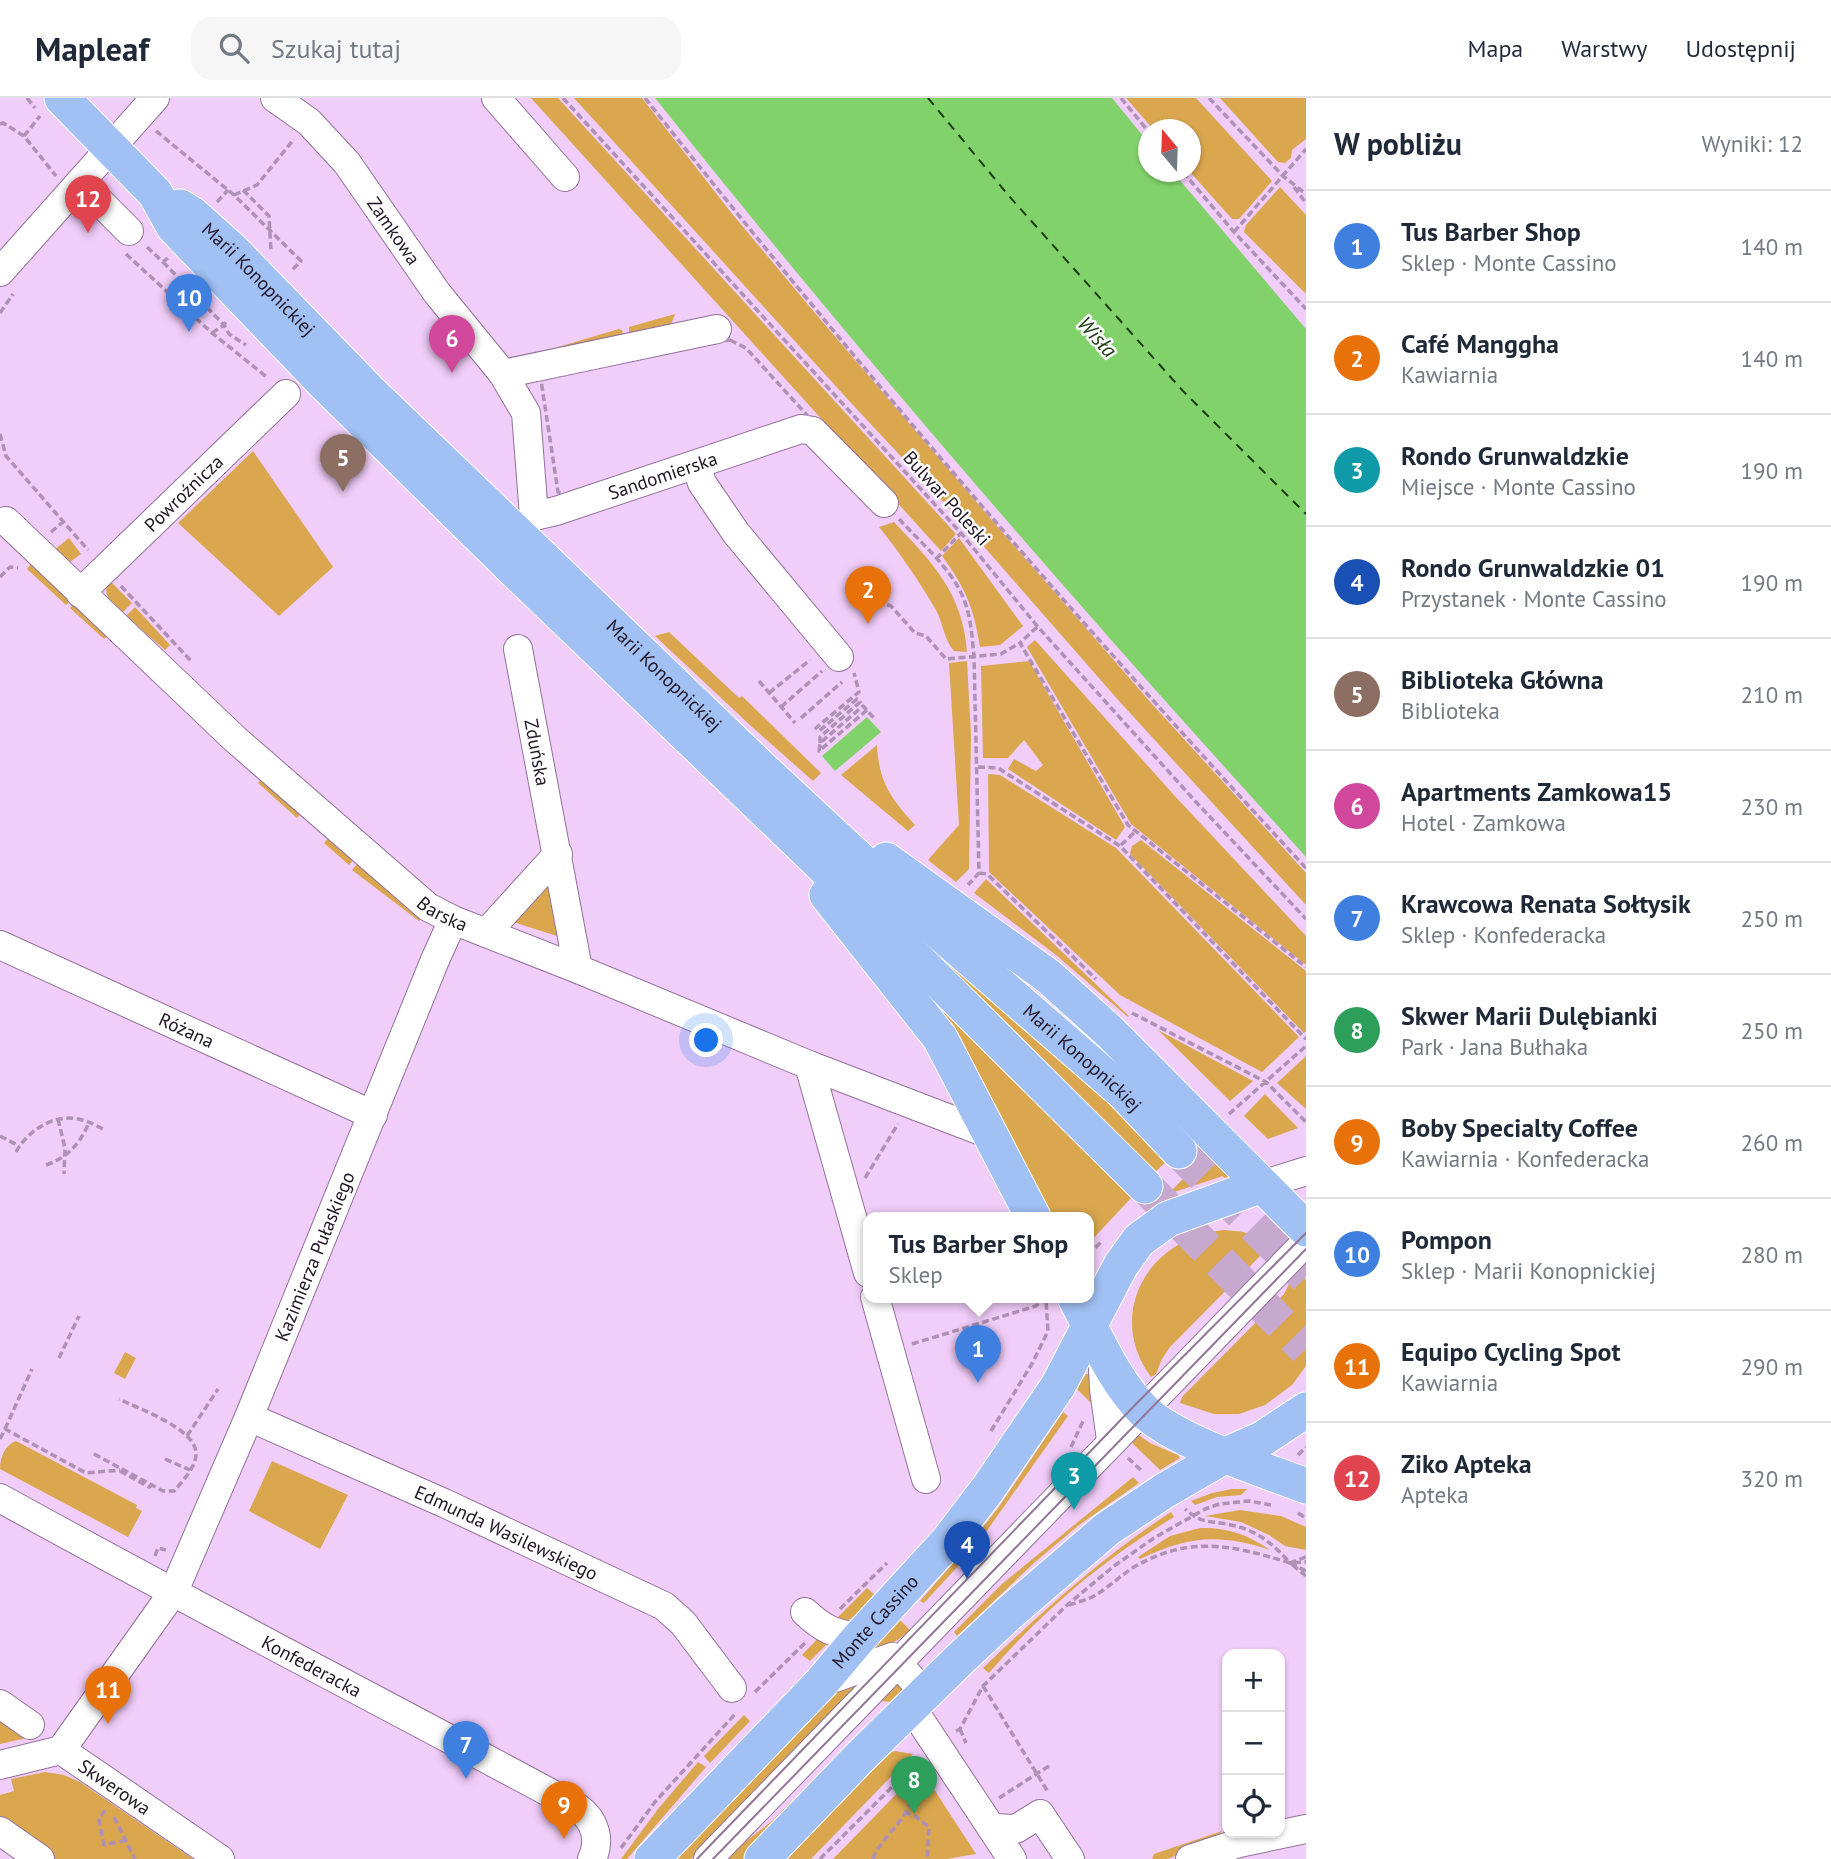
<!DOCTYPE html>
<html lang="pl">
<head>
<meta charset="utf-8">
<style>
  :root { --surface:#fff; --page:#f6f6f7; --text:#1f2937; --muted:#747a83; --line:#e0e1e3; --accent:#0f766e }
  body { margin:0; font-family:"PT Sans",sans-serif; background:var(--page); color:var(--text) }
  .controls { position:absolute; right:21px; bottom:21px; display:grid; overflow:hidden; border-radius:14px; box-shadow:0 2px 5px #0004 }
  .controls button { width:63px; height:63px; display:grid; place-items:center; padding:0; border:0; border-bottom:2px solid var(--line); background:var(--surface); color:var(--text); font:35px sans-serif }
  .compass { position:absolute; left:1138px; top:21px; width:63px; height:63px; border-radius:50%; background:var(--surface); box-shadow:0 2px 5px #0004; rotate:341deg }
  .you { position:absolute; left:707px; top:943px; width:24px; height:24px; margin:-18px; border:5px solid #fff; border-radius:50%; background:#1a73e8; box-shadow:0 0 0 10px #1a73e833 }
  .badge { display:grid; place-items:center; width:46px; height:46px; border-radius:50%; background:var(--accent); color:#fff; font-size:23px; font-weight:700 }
  .pin { position:absolute; translate:-50% -58px; filter:drop-shadow(0 2px 4px #0008) }
  .pin::after { content:''; position:absolute; top:37px; width:24px; height:21px; background:inherit; clip-path:polygon(0 0,100% 0,50% 100%) }
  .popup { position:absolute; left:863px; top:1114px; width:231px; height:91px; box-sizing:border-box; display:grid; place-content:center; border-radius:14px; background:var(--surface); filter:drop-shadow(0 2px 5px #0005); font-size:23px; white-space:nowrap; color:var(--muted) }
  .popup b { font-size:26px; color:var(--text) }
  .popup::after { content:''; position:absolute; left:50%; top:100%; margin-left:-14px; border:14px solid transparent; border-top-color:var(--surface) }
  .list { margin:0; padding:0; list-style:none }
  h2 { display:flex; justify-content:space-between; align-items:center; height:91px; margin:0; padding:0 28px; font-size:30px }
  h2 small { font-size:23px; font-weight:400; color:var(--muted) }
  .list li { display:grid; grid-template-columns:46px 1fr auto; gap:21px; align-items:center; box-sizing:border-box; height:112px; padding:0 28px; border-top:2px solid var(--line) }
  .list b { display:block; font-size:26px; white-space:nowrap }
  .list p { margin:0; font-size:23px; white-space:nowrap; color:var(--muted) }
  .list em { font-size:23px; font-style:normal; color:var(--muted) }
  .icon { flex:none; width:38px; height:38px; fill:none; stroke:currentColor; stroke-width:2; stroke-linecap:round; stroke-linejoin:round }
  .map { position:relative; flex:none; width:1306px; height:1761px; overflow:hidden }
  header { display:flex; align-items:center; gap:42px; box-sizing:border-box; height:98px; padding:0 35px; background:var(--surface); border-bottom:2px solid var(--line) }
  header strong { font-size:33px }
  nav { display:flex; gap:38px; margin-inline-start:auto; font-size:24px }
  .search { width:490px; height:63px; background:var(--page); display:flex; align-items:center; gap:18px; box-sizing:border-box; padding:0 24px; border-radius:21px; color:var(--muted); font-size:26px }
  main { display:flex }
  aside { flex:1; background:var(--surface) }
  .map>svg:first-child { display:block }
  .green { fill:#daa74e }
  .water { fill:#81d26b }
  .lines { fill:none; stroke-linecap:round; stroke-linejoin:round }
  .ferry { stroke:#1c3b13; stroke-width:2; stroke-dasharray:9 7; stroke-linecap:butt }
  .major-tunnel { stroke:#c7a8ce; stroke-width:35; stroke-dasharray:35 18; stroke-linecap:butt }
  .minor-casing { stroke:#92729a; stroke-width:30 }
  .major-casing { stroke:#fff; stroke-width:37 }
  .path { stroke:#ae91b4; stroke-width:3.5; stroke-dasharray:7 3.5; stroke-linecap:butt }
  .minor { stroke:#fff; stroke-width:28 }
  .major { stroke:#a1c1f4; stroke-width:35 }
  .tram { stroke:#917796; stroke-width:2 }
  .labels { text-anchor:middle; stroke-width:5; stroke-linejoin:round; paint-order:stroke }
  .street-label { font-size:19px; fill:#211424; stroke:#fcfcfc }
  .water-label { font-size:21px; font-style:italic; fill:#1c3b13; stroke:#fcfcfc }
</style>
</head>
<body>
<header>
<strong>Mapleaf</strong>
<div class="search"><svg class="icon" aria-label="search" viewBox="0 0 24 24"><circle cx="10" cy="10" r="6"/><path d="M15 15l6 6"/></svg>Szukaj tutaj</div>
<nav><a>Mapa</a><a>Warstwy</a><a>Udostępnij</a></nav>
</header>
<main>
<div class="map">
<svg width="1306" height="1761" viewBox="0 0 1306 1761">
  <rect width="100%" height="100%" fill="#f1cdf9"/>
  <!-- green -->
  <path class="green" d="M531,0h27l398,436 -15,17z
    M574,0h68l87,112 80,96 193,226 150,172 154,169v32l-187,-204 -154,-176 -113,-121z
    M1126,0h70l76,83 -33,38h-7l-42,-47v-42l-37,-1z
    M1220,0h86v41l-14,11 -1,8 -6,5 -7,-1z
    M1280,89l26,28v79l-62,-62 2,-7z
    M675,216l-6,16 -40,6v-9z
    M619,231l3,1 1,7 -63,16 -2,-6z
    M253,353l80,116 -54,49 -101,-93z
    M894,424c38,40 69,71 73,130l-13,-1c-10,-11 -11,-28 -18,-41 -17,-29 -36,-57 -57,-83z
    M69,440l12,16 -11,8 -16,-12z
    M959,440l64,88 -23,19 -20,2c-6,-39 -15,-60 -38,-91z
    M31,466l39,37 -4,4 -39,-36z
    M109,482l23,23 -10,10c-10,-10 -21,-18 -13,-33z
    M74,506l34,31 -4,4 -34,-31z
    M135,509l35,38 -5,5 -39,-34z
    M669,534l70,66 3,-2 79,77 -8,8 -62,-55 -96,-90z
    M1035,542l138,154 133,142v29l-175,-141 -104,-177z
    M967,563l4,75 -2,133 -13,13 -28,-22 31,-35 -10,-162z
    M1029,563l96,166 -9,13 -108,-71 6,-10 22,12 7,-6 -19,-25 -16,18h-25l-2,-92z
    M877,647c2,37 13,52 38,80l-7,6 -67,-56z
    M988,676l12,1 116,73 183,189 -37,35 -142,-77 -131,-123z
    M263,679l39,35 -5,6 -39,-35z
    M329,739l25,22 -5,6 -25,-22z
    M1141,742l165,131v60l-2,2 -174,-179 2,-8z
    M358,765l65,53 -4,5 -67,-51z
    M859,780l311,280 -19,18z
    M986,781l143,137 -1,1 -72,-62 -82,-62z
    M549,786l11,53 -50,-16z
    M899,862l233,237 -44,47v-27h-37l-73,-138z
    M1158,932l95,51 -23,20z
    M1306,958v53l-29,-26z
    M1265,996l33,34 -30,11 -24,-23z
    M1210,1054l20,22 -2,3 -4,1 -1,-2 -55,18z
    M1224,1132c14,1 31,2 41,12l1,8 -96,97 -8,12 -6,15 -5,3c-47,-64 -1,-140 73,-147z
    M1299,1173l7,9v86l-14,19 -27,20 -26,9h-25l-34,-11 2,-6 102,-103 11,-22z
    M125,1254l11,6 -11,21 -11,-6z
    M1086,1276h4l4,32 -17,-17z
    M1063,1314l5,4 -94,133 -50,54 -4,-2 43,-49 35,-44z
    M1134,1334l16,11 28,12 2,3 -20,12 -32,-31z
    M16,1343l121,64 -1,3 6,3 -14,26 -128,-68c0,-12 5,-24 16,-28z
    M272,1363l76,34 -28,54 -71,-38z
    M1133,1379l6,6 -60,42 -44,37 -78,74 -3,-4 48,-48z
    M1232,1391h15l-6,6 -24,2 -22,8 -4,-4 21,-8z
    M1240,1412l41,6 25,11v23l-21,-4 -16,-11 -28,-13 -36,-6z
    M1171,1414l3,5c-70,42 -132,94 -185,156l-6,-5c60,-57 119,-111 188,-156z
    M1200,1430c27,-1 49,7 70,22 -49,-17 -83,-14 -130,9l-2,-2 32,-21z
    M867,1490l8,7c-14,15 -22,29 -44,29z
    M900,1522l11,11 -26,17 -16,5z
    M823,1535l8,7 -21,21 -8,-6z
    M896,1581l11,10 -12,13 -18,-1z
    M864,1582l-173,179h-21l156,-158 12,-10z
    M744,1617l6,6 -40,42 -6,-7z
    M0,1622l27,18 -27,6z
    M864,1631l2,4 -121,126h-22l49,-38z
    M895,1653l18,3 -102,105h-31l104,-105z
    M698,1664l8,5 -79,92h-6l37,-50z
    M45,1674l19,3 16,7 113,77h-150l-43,-30v-34l14,-4 -3,-12z
    M918,1674l6,2 52,80 -29,5h-114z
    M1222,1733l-7,10 -48,18h-15l2,-5z"/>
  <!-- water -->
  <path class="water" d="M655,0h457l36,44v30h25l133,157v528c-224,-246 -443,-498 -651,-759z
    M867,619l14,15 -46,39 -13,-15z"/>
  <g class="lines">
    <!-- ferry -->
    <path class="ferry" d="M928,0l81,98 174,195 123,123"/>
    <!-- major-tunnel -->
    <path class="major-tunnel" d="M1179,1053l127,126
      M1145,1088l161,163"/>
    <defs>
      <g id="minor">
        <path id="s1" d="M275,0l34,24 38,41 90,130 66,81 23,39 8,103"/>
        <path d="M496,0l69,79"/>
        <path d="M80,84l49,49"/>
        <path d="M0,174l155,-174"/>
        <path d="M503,276l214,-45"/>
        <path d="M696,367l6,18 34,50 103,124"/>
        <path id="s2" d="M6,423l229,218 193,168 25,13 125,49 231,96 180,69"/>
        <path id="s3" d="M520,431l14,-13 22,-5 245,-82 12,2 71,72"/>
        <path id="s4" d="M80,495l206,-199"/>
        <path id="s5" d="M518,551l60,320"/>
        <path d="M486,835l72,-79"/>
        <path id="s6" d="M0,847l373,170"/>
        <path d="M809,967l59,208"/>
        <path d="M1262,1087l44,-14"/>
        <path d="M875,1199l51,182"/>
        <path d="M1102,1252l2,39 7,51"/>
        <path id="s7" d="M249,1319l195,86 220,103 19,17 49,65"/>
        <path id="s8" d="M0,1400c191,106 386,206 578,310 17,12 23,32 14,51"/>
        <path d="M805,1514c19,18 29,21 54,26"/>
        <path d="M821,1585l71,-26 27,30 -7,21"/>
        <path d="M0,1606l30,21"/>
        <path d="M912,1610l100,151"/>
        <path id="s9" d="M61,1652l113,-159 75,-174 186,-457 18,-40"/>
        <path id="s10" d="M0,1667l61,-15 159,109"/>
        <path d="M992,1730l24,1 24,-15 30,45"/>
        <path d="M0,1733l40,28"/>
        <path d="M708,1761l598,-617"/>
        <path d="M1190,1761l49,-16 67,-14"/>
      </g>
      <g id="major">
        <path d="M62,0l93,95 19,34 147,153 186,183 319,306 319,317"/>
        <path id="s11" d="M180,109l13,8 39,35 136,140 390,375 158,147 206,179 57,60"/>
        <path d="M886,762l162,116 62,56 196,197"/>
        <path d="M827,797l113,143 93,179"/>
        <path d="M1075,1199c19,37 40,86 70,115 36,32 115,56 161,74"/>
        <path id="s12" d="M652,1761l169,-176 38,-45 89,-97 39,-51 71,-104 63,-121 18,-25 29,-21 94,-34"/>
        <path d="M762,1761l98,-102 99,-97 48,-45 100,-86 57,-38 62,-36 36,-16 44,-29"/>
      </g>
    </defs>
    <!-- minor casing -->
    <use href="#minor" class="minor-casing"/>
    <!-- major casing -->
    <use href="#major" class="major-casing"/>
    <!-- path -->
    <path class="path" d="M27,0l8,10
      M563,0l398,435 77,94 158,175 110,117
      M645,0c209,265 431,522 661,770
      M1121,0l27,33
      M1209,0l74,78 23,18
      M0,26l3,-1 21,13 32,40
      M156,33l78,64 67,66 -10,10
      M24,38l16,-20
      M1183,74l51,60 72,77
      M1294,89l12,16
      M243,92l26,26 2,35
      M234,97l23,-10 37,-46
      M217,104l11,-12
      M1234,134l72,-83
      M147,149l16,15 5,-4
      M126,156l86,79 56,45
      M163,164l61,63 2,-3
      M0,215l13,-19
      M212,235l12,-8 5,9 17,11
      M730,242l16,8 69,76 -14,-4 -17,4 -217,72 -9,-4 -17,-112 151,-34z
      M0,336l6,22 82,94
      M899,421c22,24 51,48 64,78 8,19 9,39 11,60l5,216 -11,12
      M51,434l12,-10
      M936,461l25,-26
      M0,479l10,-10 8,1
      M121,488l71,76
      M878,508l4,-3 9,3 24,27 11,3 20,23 55,-5 19,-11
      M1037,529l-17,16 108,182 178,142
      M759,583l36,42
      M769,595l41,-33
      M781,609l41,-36
      M867,612l-48,41 1,-8 43,-37 11,12
      M801,620l41,-36
      M820,645v-6l40,-35 -3,-3 -38,32 -3,-3 43,-36 -5,-19
      M978,669l20,1 122,78 186,193
      M1121,747l14,-13
      M979,775l8,1 109,105
      M1132,915l134,69 40,40
      M1229,1016l77,-68
      M58,1021l7,29 -1,26
      M0,1038l19,10
      M16,1054c12,-22 40,-40 66,-32 7,1 14,6 21,9
      M46,1067c21,-7 35,-22 43,-43
      M865,1080l33,-54
      M1088,1157l14,-14
      M912,1246l124,-38 9,-9
      M59,1260l20,-42
      M5,1331l27,-60
      M991,1333l42,-69 15,-31 -2,-31
      M187,1338l31,-47
      M0,1341l5,-10 81,44 34,-3
      M1071,1349l13,-28
      M94,1356l69,37h11c8,-9 22,-24 22,-37 1,-25 -57,-45 -77,-55
      M1298,1357l8,-8
      M1128,1360l15,14
      M165,1361l25,11
      M120,1373l29,16 3,-2
      M1298,1415l8,5
      M155,1458l3,-8 8,2
      M1306,1459l-16,6 16,-1
      M1306,1473l-16,-8 16,13
      M1069,1507c8,-3 18,-5 25,-9 14,-8 26,-20 40,-29 56,-32 98,-22 156,-4 -17,-19 -33,-33 -59,-38 -21,-5 -28,0 -46,-16
      M840,1511l47,-46
      M983,1588l65,106
      M755,1594l50,-49
      M960,1631l6,14
      M956,1633l4,-2 23,-43 83,-80 48,-40 40,-28 51,-29 14,-5 30,-3 22,4
      M999,1700l53,-34
      M105,1712l-6,10 5,25 23,-5
      M904,1714l11,4 14,11 -2,32
      M114,1719l21,42
      M621,1750l34,-46 81,-89
      M820,1761l100,-100
      M873,1761c7,-22 43,-45 38,-69 -1,-5 -4,-11 -6,-16"/>
    <!-- minor -->
    <use href="#minor" class="minor"/>
    <!-- major -->
    <use href="#major" class="major"/>
    <!-- tram -->
    <path class="tram" d="M697,1761l440,-456 169,-170
      M713,1761l593,-610"/>
  </g>
  <g class="labels">
    <!-- street labels -->
    <g class="street-label">
      <text dy="7" stroke="none"><textPath href="#s1" startOffset="180">Zamkowa</textPath></text>
      <text dy="7" stroke="none"><textPath href="#s11" startOffset="107">Marii Konopnickiej</textPath></text>
      <text dy="7" stroke="none"><textPath href="#s3" startOffset="154">Sandomierska</textPath></text>
      <text dy="7" stroke="none"><textPath href="#s4" startOffset="144">Powroźnicza</textPath></text>
      <text transform="translate(947 400) rotate(48)" y="7">Bulwar Poleski</text>
      <text dy="7" stroke="none"><textPath href="#s11" startOffset="674">Marii Konopnickiej</textPath></text>
      <text dy="7" stroke="none"><textPath href="#s5" startOffset="105">Zduńska</textPath></text>
      <text dy="7" stroke="none"><textPath href="#s2" startOffset="588">Barska</textPath></text>
      <text dy="7" stroke="none"><textPath href="#s6" startOffset="205">Różana</textPath></text>
      <text dy="7" stroke="none"><textPath href="#s11" startOffset="1241">Marii Konopnickiej</textPath></text>
      <text dy="7" stroke="none"><textPath href="#s9" startOffset="558">Kazimierza Pułaskiego</textPath></text>
      <text dy="7" stroke="none"><textPath href="#s7" startOffset="282">Edmunda Wasilewskiego</textPath></text>
      <text dy="7" stroke="none"><textPath href="#s12" startOffset="326">Monte Cassino</textPath></text>
      <text dy="7" stroke="none"><textPath href="#s8" startOffset="354">Konfederacka</textPath></text>
      <text dy="7" stroke="none"><textPath href="#s10" startOffset="128">Skwerowa</textPath></text>
    </g>
    <!-- water labels -->
    <g class="water-label">
      <text transform="translate(1097 239) rotate(48)" y="7">Wisła</text>
    </g>
  </g>
</svg>
<div class="controls">
<button>+</button>
<button>−</button>
<button><svg class="icon" aria-label="locate" viewBox="0 0 24 24"><circle cx="12" cy="12" r="6"/><path d="M12 2v4M12 18v4M2 12h4M18 12h4"/></svg></button>
</div>
<svg class="compass" viewBox="-18 -18 36 36"><path d="M0-13l5 13h-10z" fill="#e53935"/><path d="M0 13l5-13h-10z" fill="#747a83"/></svg>
<div class="you"></div>
<div class="pin badge" style="left:978px;top:1285px;background:#3f7fe0">1</div>
<div class="popup"><b>Tus Barber Shop</b>Sklep</div>
<div class="pin badge" style="left:868px;top:526px;background:#e8710a">2</div>
<div class="pin badge" style="left:1074px;top:1412px;background:#0f9aa8">3</div>
<div class="pin badge" style="left:967px;top:1481px;background:#1a4fb4">4</div>
<div class="pin badge" style="left:343px;top:394px;background:#8d6e63">5</div>
<div class="pin badge" style="left:452px;top:275px;background:#d1479c">6</div>
<div class="pin badge" style="left:466px;top:1681px;background:#3f7fe0">7</div>
<div class="pin badge" style="left:914px;top:1716px;background:#2e9e5b">8</div>
<div class="pin badge" style="left:564px;top:1741px;background:#e8710a">9</div>
<div class="pin badge" style="left:189px;top:234px;background:#3f7fe0">10</div>
<div class="pin badge" style="left:108px;top:1626px;background:#e8710a">11</div>
<div class="pin badge" style="left:88px;top:135px;background:#e0444e">12</div>
</div>
<aside>
<h2>W pobliżu<small>Wyniki: 12</small></h2>
<ul class="list">
<li><span class="badge" style="background:#3f7fe0">1</span><div><b>Tus Barber Shop</b><p>Sklep · Monte Cassino</p></div><em>140 m</em></li>
<li><span class="badge" style="background:#e8710a">2</span><div><b>Café Manggha</b><p>Kawiarnia</p></div><em>140 m</em></li>
<li><span class="badge" style="background:#0f9aa8">3</span><div><b>Rondo Grunwaldzkie</b><p>Miejsce · Monte Cassino</p></div><em>190 m</em></li>
<li><span class="badge" style="background:#1a4fb4">4</span><div><b>Rondo Grunwaldzkie 01</b><p>Przystanek · Monte Cassino</p></div><em>190 m</em></li>
<li><span class="badge" style="background:#8d6e63">5</span><div><b>Biblioteka Główna</b><p>Biblioteka</p></div><em>210 m</em></li>
<li><span class="badge" style="background:#d1479c">6</span><div><b>Apartments Zamkowa15</b><p>Hotel · Zamkowa</p></div><em>230 m</em></li>
<li><span class="badge" style="background:#3f7fe0">7</span><div><b>Krawcowa Renata Sołtysik</b><p>Sklep · Konfederacka</p></div><em>250 m</em></li>
<li><span class="badge" style="background:#2e9e5b">8</span><div><b>Skwer Marii Dulębianki</b><p>Park · Jana Bułhaka</p></div><em>250 m</em></li>
<li><span class="badge" style="background:#e8710a">9</span><div><b>Boby Specialty Coffee</b><p>Kawiarnia · Konfederacka</p></div><em>260 m</em></li>
<li><span class="badge" style="background:#3f7fe0">10</span><div><b>Pompon</b><p>Sklep · Marii Konopnickiej</p></div><em>280 m</em></li>
<li><span class="badge" style="background:#e8710a">11</span><div><b>Equipo Cycling Spot</b><p>Kawiarnia</p></div><em>290 m</em></li>
<li><span class="badge" style="background:#e0444e">12</span><div><b>Ziko Apteka</b><p>Apteka</p></div><em>320 m</em></li>
</ul>
</aside>
</main>
</body>
</html>
